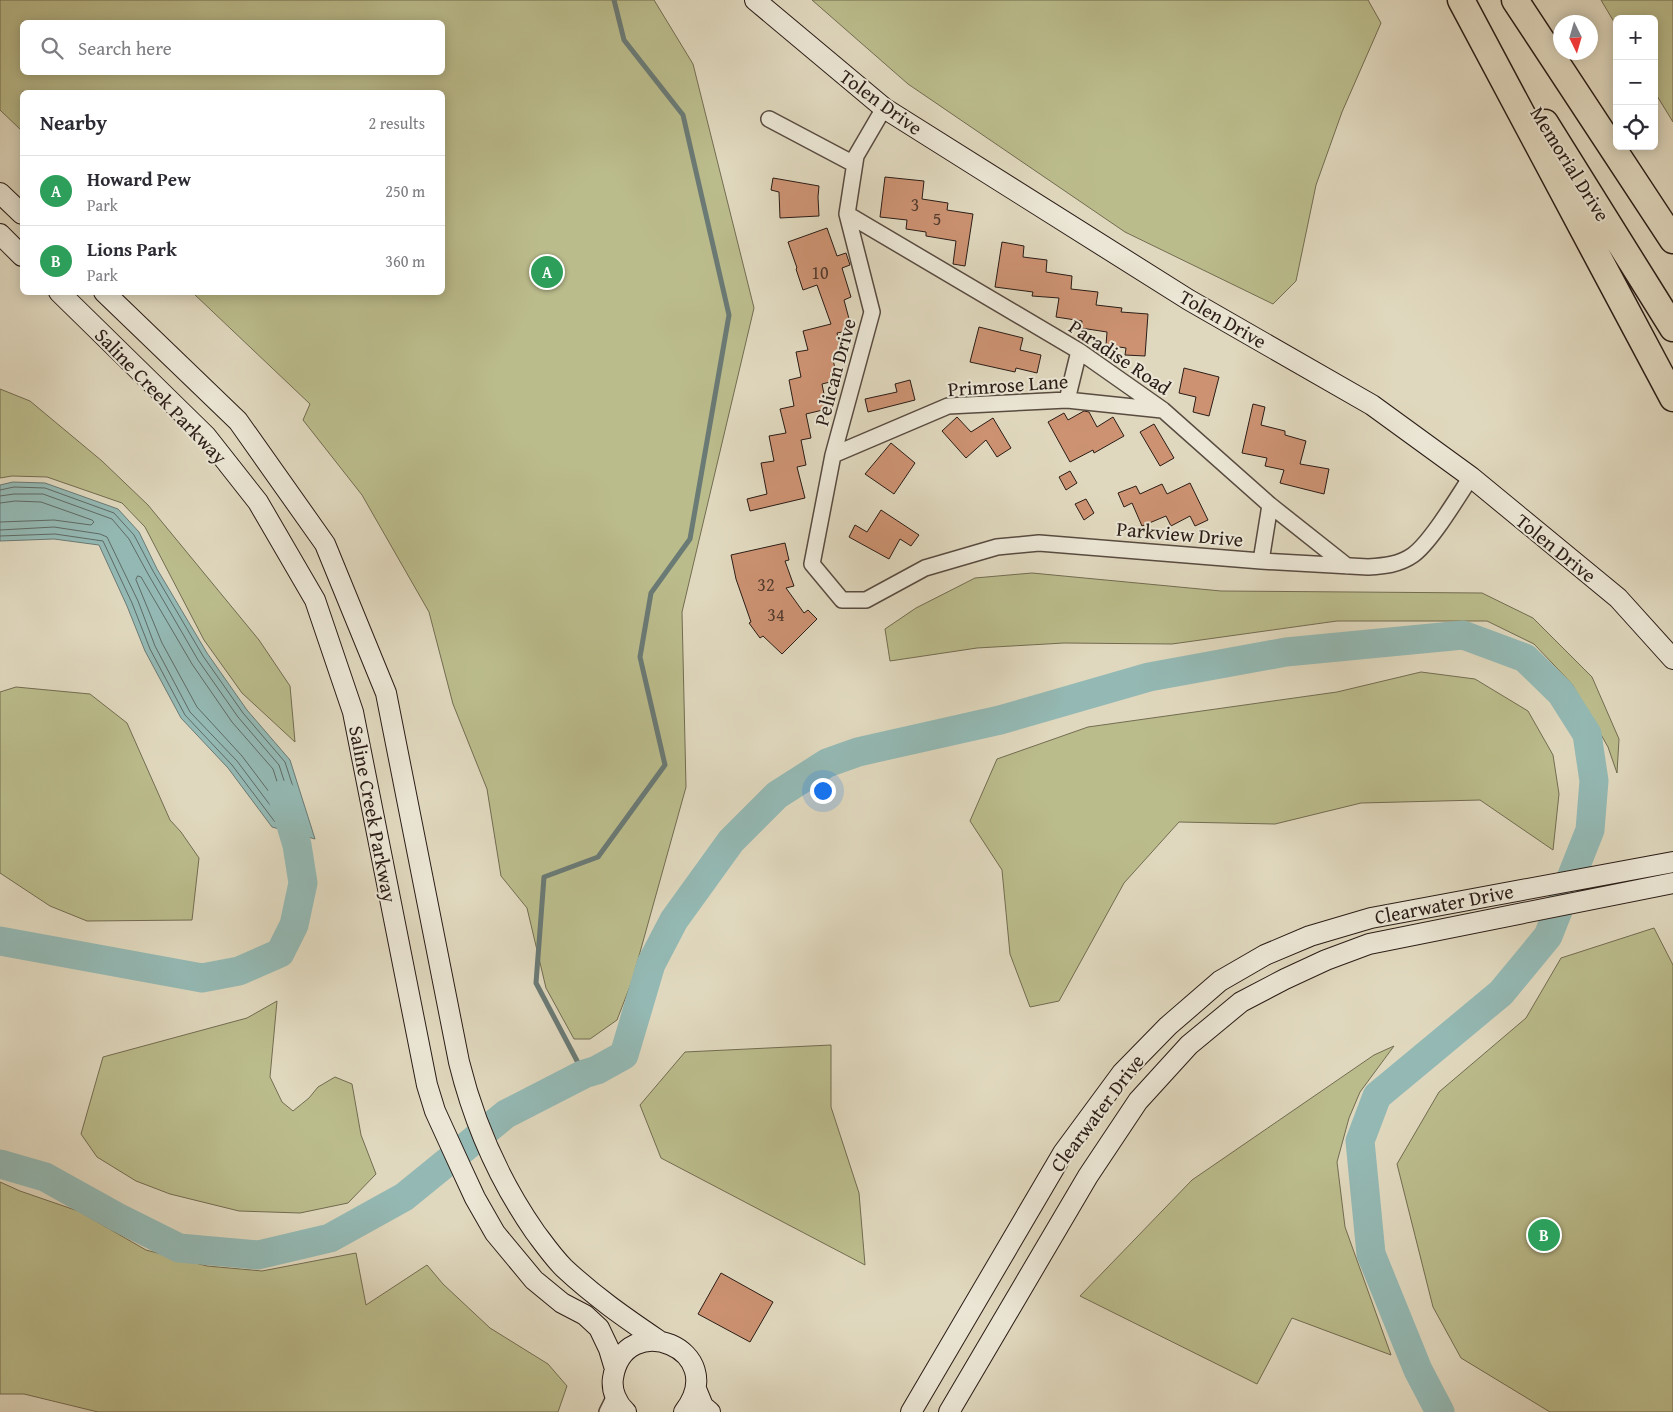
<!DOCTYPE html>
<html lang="en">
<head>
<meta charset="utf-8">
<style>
  :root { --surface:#fff; --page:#f7f7f7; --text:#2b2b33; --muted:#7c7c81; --line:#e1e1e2; --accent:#b45309 }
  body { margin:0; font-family:"Gentium Book Plus",serif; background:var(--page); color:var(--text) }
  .controls { position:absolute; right:15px; top:15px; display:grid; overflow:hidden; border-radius:8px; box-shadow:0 2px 12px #0003 }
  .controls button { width:45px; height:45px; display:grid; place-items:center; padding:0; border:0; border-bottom:1px solid var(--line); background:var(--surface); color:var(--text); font:25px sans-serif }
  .compass { position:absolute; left:1553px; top:15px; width:45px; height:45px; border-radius:50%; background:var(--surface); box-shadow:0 2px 12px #0003; rotate:175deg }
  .you { position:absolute; left:822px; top:790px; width:18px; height:18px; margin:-12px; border:4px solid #fff; border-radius:50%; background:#1a73e8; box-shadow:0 0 0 8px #1a73e833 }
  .badge { display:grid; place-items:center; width:32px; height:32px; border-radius:50%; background:var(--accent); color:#fff; font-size:16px; font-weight:700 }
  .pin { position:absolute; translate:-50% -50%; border:2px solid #fff; box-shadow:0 1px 5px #0006 }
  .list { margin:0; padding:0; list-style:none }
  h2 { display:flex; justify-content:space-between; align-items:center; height:65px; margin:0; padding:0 20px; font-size:21px }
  h2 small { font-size:16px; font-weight:400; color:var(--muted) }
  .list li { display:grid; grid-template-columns:32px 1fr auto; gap:15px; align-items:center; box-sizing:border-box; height:70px; padding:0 20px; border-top:1px solid var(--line) }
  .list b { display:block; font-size:19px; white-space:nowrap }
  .list p { margin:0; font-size:16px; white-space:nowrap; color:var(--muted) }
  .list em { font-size:16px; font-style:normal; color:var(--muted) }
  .icon { flex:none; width:28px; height:28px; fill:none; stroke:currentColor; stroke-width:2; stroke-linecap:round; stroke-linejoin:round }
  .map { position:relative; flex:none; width:1673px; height:1412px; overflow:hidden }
  .search { position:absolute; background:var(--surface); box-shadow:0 2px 12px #0003; left:20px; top:20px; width:425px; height:55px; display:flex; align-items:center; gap:12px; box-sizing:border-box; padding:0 18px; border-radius:8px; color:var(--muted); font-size:19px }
  .panel { position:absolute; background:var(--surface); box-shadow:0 2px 12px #0003; left:20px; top:90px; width:425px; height:205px; border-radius:8px }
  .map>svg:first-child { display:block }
  .green { fill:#bbbc8c; stroke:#726c51; fill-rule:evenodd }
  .water { fill:#94b9b4; stroke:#6a7a75 }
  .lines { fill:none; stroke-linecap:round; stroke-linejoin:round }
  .shore { stroke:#5f6a65; stroke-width:1 }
  .stream { stroke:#6a7a75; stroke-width:5 }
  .river { stroke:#94b9b4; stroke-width:29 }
  .building { fill:#cc9272; stroke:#2a1c16 }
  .street-casing { stroke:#584b40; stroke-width:18 }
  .secondary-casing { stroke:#2a1c16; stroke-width:22 }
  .highway-casing { stroke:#2a1c16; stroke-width:29 }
  .street { stroke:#ebe6d5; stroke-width:15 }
  .secondary { stroke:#ebe6d5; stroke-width:20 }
  .highway { stroke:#e0d8be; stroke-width:26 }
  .labels { text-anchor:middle; stroke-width:4; stroke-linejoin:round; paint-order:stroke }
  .number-label { font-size:18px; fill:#523a2d }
  .street-label { font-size:20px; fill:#2a1c16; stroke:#ebe6d5 }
</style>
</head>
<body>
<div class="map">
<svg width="1673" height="1412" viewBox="0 0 1673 1412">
  <rect width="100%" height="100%" fill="#e0d8be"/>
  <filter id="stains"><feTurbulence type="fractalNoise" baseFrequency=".004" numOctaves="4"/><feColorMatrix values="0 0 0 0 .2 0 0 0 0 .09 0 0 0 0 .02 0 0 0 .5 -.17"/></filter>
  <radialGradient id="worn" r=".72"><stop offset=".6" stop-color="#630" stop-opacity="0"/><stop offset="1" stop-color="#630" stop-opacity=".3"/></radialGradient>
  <!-- green -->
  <path class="green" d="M0,0h654l39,64 61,244 -72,304 4,175 -54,194 -15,39 -27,19h-16l-28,-51 -19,-80 -26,-32 -14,-87 -34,-85 -24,-92 -67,-117 -59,-75 7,-16 -117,-111 249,-1v-200h-420v39l-22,-21zM22,22h420v50h-420z
    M812,0h556l13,23 -39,89 -26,73 -20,96 -23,23 -148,-72 -217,-148z
    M1601,0h72v122l-19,-31v-72h-37v8z
    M0,389l30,12 72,60 46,44 111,135 31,46 5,56 -53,-49 -38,-53 -59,-113 -23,-24 -75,-26 -35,-1 -12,2z
    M1032,573l189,18 261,2 51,25 59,59 27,62 -2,34 -9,-26 -36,-63 -38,-40 -47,-23h-150l-165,23 -108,-1 -87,5 -87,13 -5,-32 31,-21 59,-30z
    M1421,672l54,7 53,32 25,44 6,39 -6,56 -73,-50 -119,3 -86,21 -96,-2 -55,61 -65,118 -29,6 -20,-53 -8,-84 -32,-49 27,-62 91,-32 249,-35z
    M16,687l74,7 37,29 43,97 11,12 18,26 -7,62 -105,1 -37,-15 -50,-33v-181z
    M1654,928l19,37v447h-123l-89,-54 -28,-51 -36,-143 42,-72 87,-74 35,-60z
    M277,1001l-7,76 12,25 11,9 16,-13 9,-11 17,-10 17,7 9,51 15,39 -28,29 -48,10 -61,-2 -69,-17 -34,-13 -39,-24 -16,-23 22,-77 144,-39z
    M831,1045v62l28,86 6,72 -204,-107 -21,-53 45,-53z
    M1394,1046l-34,46 -11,26 -12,44 8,65 46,128 -99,-37 -35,66 -177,-88 112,-116 182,-125z
    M0,1182l20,9 58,20 68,39 61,16 55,5 94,-18 10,52 61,-40 16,19 47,44 58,36 19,22 -9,26h-460l-74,-18h-24z"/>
  <!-- water -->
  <path class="water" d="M13,482l32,1 73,26 21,23 18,37 50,84 40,57 43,50 25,79 -43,-12 -44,-59 -47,-50 -36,-67 -18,-45 -28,-61 -45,-6 -54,2v-56z"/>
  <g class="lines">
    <!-- shore -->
    <path class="shore" d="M0,490l14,-3 31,1 69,25 20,22 19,36 50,85 40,57 42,49 21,65 -1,3 -30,-8 -43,-57 -47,-50 -35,-66 -18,-46 -29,-62 -48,-7 -55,2
      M0,496l14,-2h29l69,25 17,20 19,35 50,86 40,57 41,48 17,53v3l-17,-4 -42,-56 -47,-49 -35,-66 -17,-45 -31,-64 -7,-3 -46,-7 -54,3
      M0,503l15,-2 26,1 51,18 2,2 -3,3 -37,-5 -54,2
      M138,576l3,1 51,87 40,58 41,47 11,34 -2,2h-3l-37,-49 -45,-49 -35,-64 -26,-63z"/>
    <!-- stream -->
    <path class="stream" d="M584,1074l-48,-91 8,-106 54,-20 67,-92 -25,-108 11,-64 39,-54 39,-224 -46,-200 -59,-75 -10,-40"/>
    <!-- river -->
    <path class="river" d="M0,941l202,37 37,-7 41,-18 14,-28 9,-42 -6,-38 -15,-50
      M0,1164l45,13 72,40 62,31 79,7 72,-17 74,-41 102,-83 78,-40 13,-4 27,-15 27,-91 23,-44 57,-79 46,-46 50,-32 31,-11 142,-32 149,-43 137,-25 177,-17 62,23 36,35 26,41 7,47 -4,49 -42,106 -47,57 -124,103 -17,45 11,113 47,116 22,42"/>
  </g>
  <!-- building -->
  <path class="building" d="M885,177l39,4 -2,18 26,4 -1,7 26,4 -8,52 -12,-2 3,-23 -30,-5v-4l-20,-3 1,-9 -27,-3z
    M773,178l46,8 -1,11 1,19 -39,2 -1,-26 -8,-2z
    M827,228l10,28 9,-3 4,12 -8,3 9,29 -7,3 8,30 -15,3 5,21 -10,2 6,24 -16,4 5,25 -21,5 5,24 -10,2 5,25 -9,2 8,31 -55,13 -3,-12 20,-5 -6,-31 13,-2 -5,-25 17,-3 -6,-24 14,-3 -5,-26 12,-3 -5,-25 12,-2 -5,-19 28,-7 -14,-39 -14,5 -7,-21 1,-1 -9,-26z
    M1002,242l22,4 -1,11 24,3 -1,12 26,4 -1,13 27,3 -2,13 26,3 -1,4 27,2 -3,42 -20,-1 1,-7 -20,-3 1,-13 -26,-4 1,-7 -26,-4 3,-19 -27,-2 1,-4 -38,-5z
    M979,327l44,11 -3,12 21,5 -4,18 -21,-5 -1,4 -45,-10z
    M1184,368l35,9 -10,39 -16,-4 3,-15 -17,-4z
    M910,380l5,20 -47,12 -3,-13 32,-7 -2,-8z
    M1253,404l12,3 -4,18 24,6v4l21,6 -6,23 29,5 -5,25 -44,-11 4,-13 -19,-4 2,-8 -25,-5z
    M1084,411l5,1 8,15 16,-10 11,19 -30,17 -1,-3 -23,12 -22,-40 16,-9 4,7z
    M957,417l14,15 22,-14 18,30 -14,9 -11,-17 -20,18 -24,-27z
    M1154,424l20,34 -14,8 -20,-34z
    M891,443l24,20 -21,31 -29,-20z
    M1070,471l7,12 -11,7 -7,-13z
    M1190,483l18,37 -13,6 -5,-10 -19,10 -5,-10 -24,10 -10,-23 -8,4 -6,-14 18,-7 4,8 22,-10 5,10z
    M1086,499l8,14 -10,7 -9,-16z
    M881,510l38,25 -8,11 -11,-7 -11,20 -40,-22 6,-12 12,7z
    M785,543l4,17 -4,1 9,25 -8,2 18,25 4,-3 9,9 -35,35 -19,-18 -3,2 -11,-15 2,-1 -15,-43 -5,-24z
    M721,1273l52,29 -23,40 -52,-28z"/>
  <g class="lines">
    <defs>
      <path id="street" d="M884,108l-28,48 -9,58 25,98 -39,143 -21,109 30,36h24l59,-32 72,-21 42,-4 222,18 107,6c15,-1 31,-2 45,-12 18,-13 44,-57 58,-78
        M769,119l85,45
        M847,214l232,137 84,59 107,95 77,61
        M1067,400l12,-49
        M833,455l115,-49 119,-6 95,10
        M1261,561l9,-56
        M607,1412l8,-16"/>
      <path id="secondary" d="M755,0l129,108 305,192 183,105 99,72 147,121 55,61
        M0,193l22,21
        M0,234l22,22
        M59,292l147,144 52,66 57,98 38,112 74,373 8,26 21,46 19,41 20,35 39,47 28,23 23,12 14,13 10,21 6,20
        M104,292l134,129 87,123 61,149 73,369c15,61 40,118 76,170 9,12 18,25 29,36 30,28 60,49 94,72
        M696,1389l7,17 7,6
        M626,1412c-9,-8 -15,-22 -13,-34 11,-71 119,-29 71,34
        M911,1412l152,-259 59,-80 46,-47 52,-45 45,-26 45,-19 61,-18 302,-56
        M949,1412l139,-236 50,-75 51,-56 52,-43 44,-23 41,-19 43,-16 304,-61"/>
      <path id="highway" d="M1461,0l212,398
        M1515,0l158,240
        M1545,123l128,205"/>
    </defs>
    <!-- street casing -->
    <use href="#street" class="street-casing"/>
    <!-- secondary casing -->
    <use href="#secondary" class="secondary-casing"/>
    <!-- highway casing -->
    <use href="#highway" class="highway-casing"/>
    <!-- street -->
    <use href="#street" class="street"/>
    <!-- secondary -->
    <use href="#secondary" class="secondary"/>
    <!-- highway -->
    <use href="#highway" class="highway"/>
  </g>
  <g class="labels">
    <!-- number labels -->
    <g class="number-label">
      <text x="915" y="211">3</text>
      <text x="937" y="225">5</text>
      <text x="820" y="279">10</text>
      <text x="766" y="591">32</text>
      <text x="776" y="621">34</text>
    </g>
    <!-- street labels -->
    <g class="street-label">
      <text transform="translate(881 102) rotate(36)" y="7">Tolen Drive</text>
      <text transform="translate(1570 164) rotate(58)" y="7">Memorial Drive</text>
      <text transform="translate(1223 319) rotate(30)" y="7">Tolen Drive</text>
      <text transform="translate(1120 357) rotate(34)" y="7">Paradise Road</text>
      <text transform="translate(835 372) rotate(-75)" y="7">Pelican Drive</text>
      <text transform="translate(1008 385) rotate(-4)" y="7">Primrose Lane</text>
      <text transform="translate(161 396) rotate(46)" y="7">Saline Creek Parkway</text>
      <text transform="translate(1180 534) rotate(5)" y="7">Parkview Drive</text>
      <text transform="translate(1556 548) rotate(39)" y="7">Tolen Drive</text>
      <text transform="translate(373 814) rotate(79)" y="7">Saline Creek Parkway</text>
      <text transform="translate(1444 904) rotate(-11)" y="7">Clearwater Drive</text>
      <text transform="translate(1097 1113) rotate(-53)" y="7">Clearwater Drive</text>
    </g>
  </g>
  <rect width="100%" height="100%" filter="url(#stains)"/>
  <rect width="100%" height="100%" fill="url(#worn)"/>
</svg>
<div class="controls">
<button>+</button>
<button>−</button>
<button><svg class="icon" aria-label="locate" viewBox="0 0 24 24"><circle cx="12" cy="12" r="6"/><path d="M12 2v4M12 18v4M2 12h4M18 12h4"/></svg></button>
</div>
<svg class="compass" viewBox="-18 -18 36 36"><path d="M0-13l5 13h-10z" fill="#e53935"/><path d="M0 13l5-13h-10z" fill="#7c7c81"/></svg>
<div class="you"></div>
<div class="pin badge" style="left:547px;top:272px;background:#2e9e5b">A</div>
<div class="pin badge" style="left:1544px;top:1235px;background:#2e9e5b">B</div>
<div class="search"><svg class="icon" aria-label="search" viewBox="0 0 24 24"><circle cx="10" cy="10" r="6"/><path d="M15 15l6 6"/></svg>Search here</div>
<section class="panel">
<h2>Nearby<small>2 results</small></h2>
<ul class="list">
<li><span class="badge" style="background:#2e9e5b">A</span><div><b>Howard Pew</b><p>Park</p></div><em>250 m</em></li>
<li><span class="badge" style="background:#2e9e5b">B</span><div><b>Lions Park</b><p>Park</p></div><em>360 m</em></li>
</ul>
</section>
</div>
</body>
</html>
